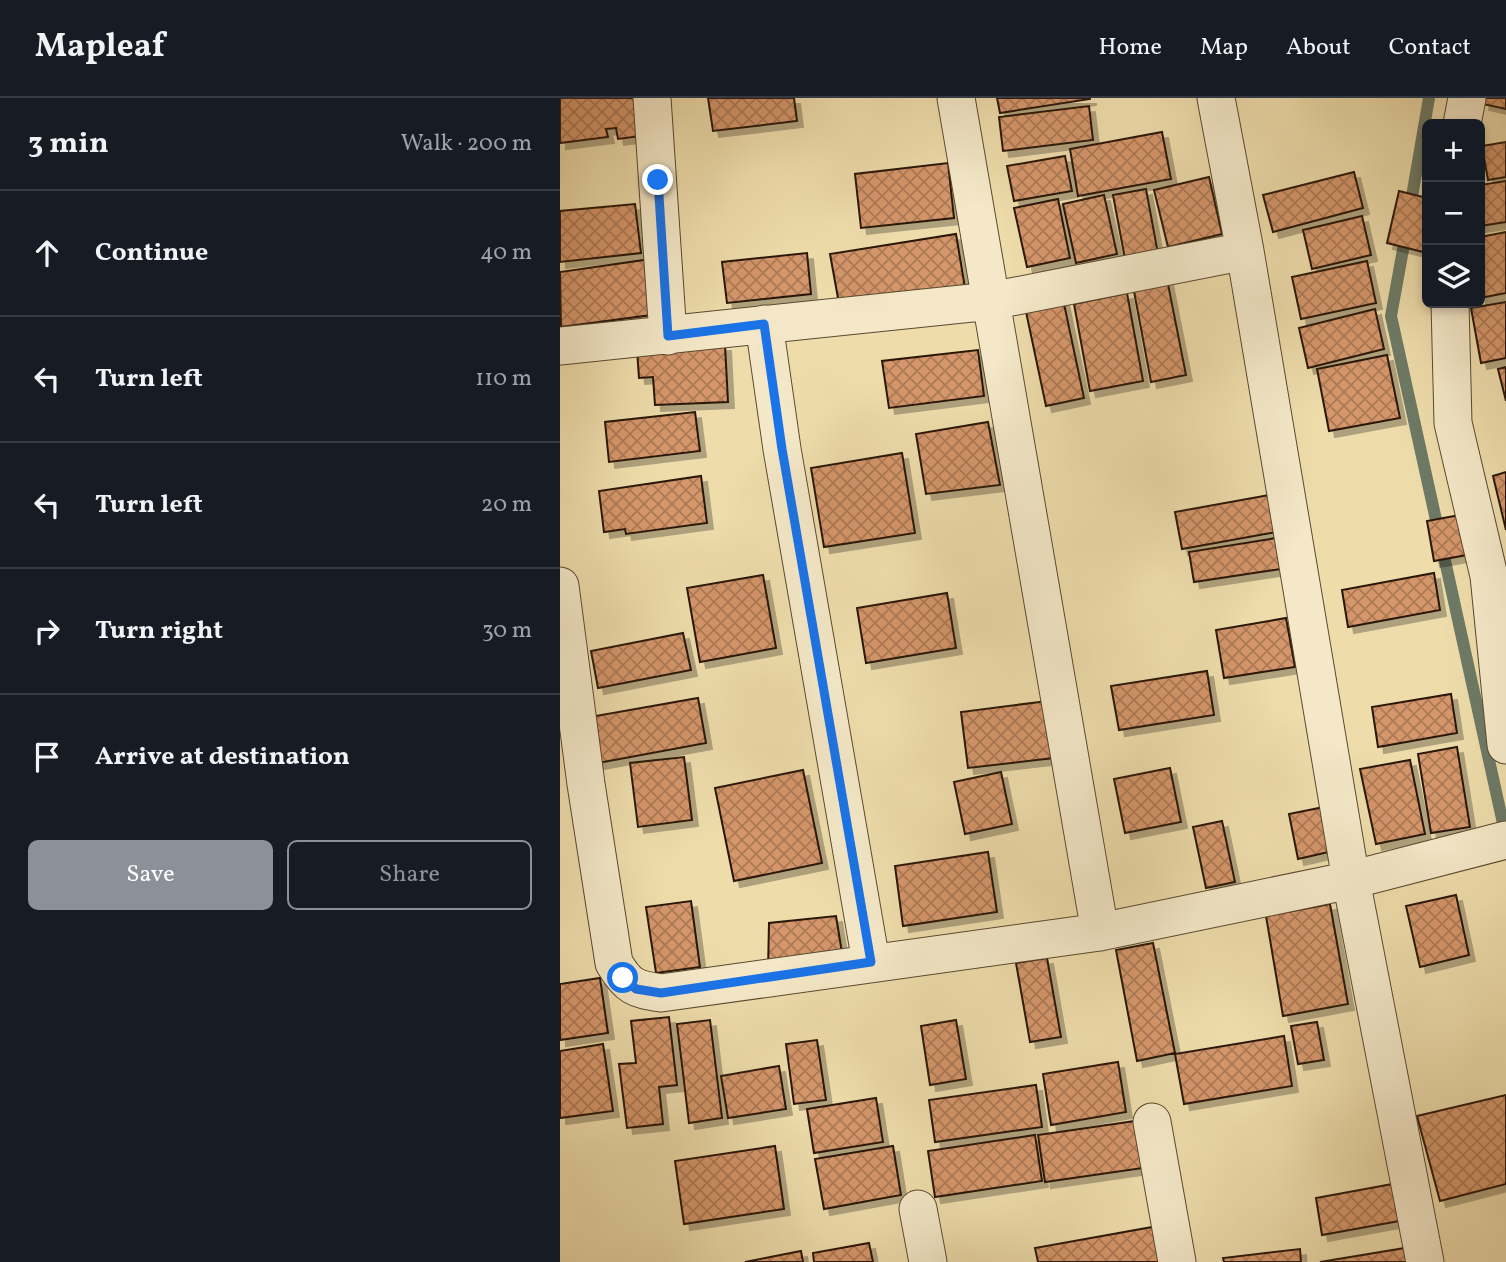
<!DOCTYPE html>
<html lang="en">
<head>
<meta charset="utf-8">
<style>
  :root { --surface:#171b24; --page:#242831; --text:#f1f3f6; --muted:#9ea1a6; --line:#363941; --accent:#8c9099 }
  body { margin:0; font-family:Vollkorn,serif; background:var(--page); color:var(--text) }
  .controls { position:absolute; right:21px; top:21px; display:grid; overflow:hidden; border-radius:10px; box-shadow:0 4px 10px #0003 }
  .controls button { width:63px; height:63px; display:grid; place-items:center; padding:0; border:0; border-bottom:2px solid var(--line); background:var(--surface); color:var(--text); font:35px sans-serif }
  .stop { position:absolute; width:21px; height:21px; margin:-16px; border:5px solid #1a73e8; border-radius:50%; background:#fff }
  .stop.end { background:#1a73e8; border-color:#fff; box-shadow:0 2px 7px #0008 }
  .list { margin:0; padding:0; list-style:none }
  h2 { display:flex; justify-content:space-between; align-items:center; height:91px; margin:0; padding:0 28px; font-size:30px }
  h2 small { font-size:23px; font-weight:400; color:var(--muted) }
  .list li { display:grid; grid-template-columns:46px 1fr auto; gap:21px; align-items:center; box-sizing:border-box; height:126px; padding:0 28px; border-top:2px solid var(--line) }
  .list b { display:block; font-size:26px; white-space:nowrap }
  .list em { font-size:23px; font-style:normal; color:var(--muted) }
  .actions { display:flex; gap:14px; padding:21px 28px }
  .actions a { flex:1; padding:16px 0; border:2px solid var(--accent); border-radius:10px; text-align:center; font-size:24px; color:var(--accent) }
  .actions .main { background:var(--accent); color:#fff }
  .icon { flex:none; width:38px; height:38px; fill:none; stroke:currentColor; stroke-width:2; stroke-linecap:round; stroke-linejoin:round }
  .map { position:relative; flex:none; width:946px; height:1164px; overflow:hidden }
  header { display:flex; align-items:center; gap:42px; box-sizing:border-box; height:98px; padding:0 35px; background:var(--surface); border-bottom:2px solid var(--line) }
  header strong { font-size:33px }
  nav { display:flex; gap:38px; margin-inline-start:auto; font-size:24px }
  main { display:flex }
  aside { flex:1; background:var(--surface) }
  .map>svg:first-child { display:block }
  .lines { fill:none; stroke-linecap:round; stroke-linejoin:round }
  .stream { stroke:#6d7a66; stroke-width:12 }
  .building { fill:url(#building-cross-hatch); stroke:#291807; stroke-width:2; filter:url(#shadow) }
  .street-casing { stroke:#5a4930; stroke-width:39 }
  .street { stroke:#f4e8c8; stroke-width:37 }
  .route { stroke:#1a73e8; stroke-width:9 }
</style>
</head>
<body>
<header>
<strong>Mapleaf</strong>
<nav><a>Home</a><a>Map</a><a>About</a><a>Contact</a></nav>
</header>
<main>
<aside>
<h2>3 min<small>Walk · 200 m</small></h2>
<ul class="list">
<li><svg class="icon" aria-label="ahead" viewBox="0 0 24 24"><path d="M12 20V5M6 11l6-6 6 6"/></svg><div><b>Continue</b></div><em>40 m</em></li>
<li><svg class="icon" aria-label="left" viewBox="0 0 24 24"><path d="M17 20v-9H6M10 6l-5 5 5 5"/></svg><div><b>Turn left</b></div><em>110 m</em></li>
<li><svg class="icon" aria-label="left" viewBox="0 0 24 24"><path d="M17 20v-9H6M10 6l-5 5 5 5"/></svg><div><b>Turn left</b></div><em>20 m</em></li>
<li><svg class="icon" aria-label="right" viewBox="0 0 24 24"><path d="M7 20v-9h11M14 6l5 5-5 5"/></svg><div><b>Turn right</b></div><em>30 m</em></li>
<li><svg class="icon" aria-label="arrive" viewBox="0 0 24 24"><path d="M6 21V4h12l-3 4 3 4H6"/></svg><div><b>Arrive at destination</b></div></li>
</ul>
<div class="actions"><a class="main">Save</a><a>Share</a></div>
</aside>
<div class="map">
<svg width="946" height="1164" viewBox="0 0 946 1164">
  <defs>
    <pattern id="building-cross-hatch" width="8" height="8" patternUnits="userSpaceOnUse" patternTransform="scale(1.75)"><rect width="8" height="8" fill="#d4966a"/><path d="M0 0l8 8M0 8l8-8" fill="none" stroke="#ac7955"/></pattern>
    <filter id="shadow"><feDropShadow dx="6" dy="6" stdDeviation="0" flood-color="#0004"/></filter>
  </defs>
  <rect width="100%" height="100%" fill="#eedcab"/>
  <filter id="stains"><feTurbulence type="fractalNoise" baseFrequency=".00286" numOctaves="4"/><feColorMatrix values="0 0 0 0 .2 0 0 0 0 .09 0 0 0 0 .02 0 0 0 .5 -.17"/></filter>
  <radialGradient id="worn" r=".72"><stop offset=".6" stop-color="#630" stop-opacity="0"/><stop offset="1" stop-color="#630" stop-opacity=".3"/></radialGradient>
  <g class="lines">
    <!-- stream -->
    <path class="stream" d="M850,110l19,-110
      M846,135l-15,83 115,521"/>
  </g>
  <!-- building -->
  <path class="building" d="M0,0h76l5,38 -23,3 -2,-11 -10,1 2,8 -48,6z
    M148,0h86l3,23 -84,10z
    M437,0h93v1l-90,14z
    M924,0h22v11l-23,-5z
    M529,8l4,34 -90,11 -4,-34z
    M602,34l9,47 -93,17 -8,-47z
    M946,44v35l-18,3 -6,-34z
    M505,58l7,35 -58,10 -7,-35z
    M388,65l6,55 -93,10 -6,-54z
    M794,74l9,36 -90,24 -10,-37z
    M649,79l13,57 -54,13 -14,-57z
    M946,83v41l-26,4v-41z
    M586,91l12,65 -33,5 -12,-64z
    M839,93l28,7v37l-4,17 -36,-9z
    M544,97l13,59 -41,9 -13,-59z
    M498,101l12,59 -43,9 -13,-59z
    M75,106l6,49 -81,9v-51z
    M802,118l9,39 -59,14 -9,-39z
    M946,134v61l-26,5v-61z
    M396,136l9,54 -125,21 -10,-55z
    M247,155l4,41 -84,9 -5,-41z
    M91,161v56l-90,12 -1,-55z
    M807,163l9,42 -75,16 -9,-42z
    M607,181l19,96 -35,7 -18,-96z
    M567,195l16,88 -53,10 -16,-87z
    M503,201l21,99 -38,8 -21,-99z
    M946,204v56l-25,5 -10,-55z
    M815,211l9,40 -76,19 -9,-40z
    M165,247l3,57 -73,3 -2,-28 -14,1 -2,-29z
    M418,252l6,46 -95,12 -7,-47z
    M827,257l13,63 -71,13 -12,-62z
    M946,269v34l-8,-32z
    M135,314l5,39 -91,11 -4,-40z
    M428,324l12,63 -74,9 -10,-60z
    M342,355l13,80 -91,14 -13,-79z
    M946,374v58l-13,-54z
    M141,378l6,47 -81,11 -1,-5 -21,3 -5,-41z
    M715,396l7,37 -100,18 -7,-37z
    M911,415l7,40 -44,8 -7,-40z
    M716,440l5,31 -87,13 -5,-30z
    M874,475l6,37 -92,17 -6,-37z
    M203,477l13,73 -76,14 -13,-74z
    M387,495l9,55 -90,15 -9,-55z
    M726,520l9,49 -71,11 -8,-48z
    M123,535l8,37 -93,18 -7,-37z
    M647,573l7,44 -95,15 -8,-44z
    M891,596l6,39 -79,14 -6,-40z
    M138,600l8,45 -108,20 -8,-46z
    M495,602l7,57 -94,11 -7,-56z
    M897,649l13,80 -39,6 -13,-79z
    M124,659l8,63 -54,7 -8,-64z
    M850,662l15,74 -49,10 -16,-75z
    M610,670l11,54 -56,11 -11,-54z
    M243,672l19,93 -88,18 -19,-93z
    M441,674l11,52 -47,10 -11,-52z
    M764,709l9,44 -35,8 -9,-45z
    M662,723l13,61 -29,6 -13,-61z
    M428,754l9,60 -94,14 -8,-60z
    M896,797l13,60 -49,12 -14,-61z
    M131,803l9,66 -44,6 -10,-66z
    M770,806l18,100 -65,12 -17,-100z
    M276,818l7,43 -75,13 1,-49z
    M593,845l22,110 -38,8 -21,-111z
    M487,860l14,79 -31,5 -14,-79z
    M40,880l8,55 -48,7v-56z
    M109,919l8,68 -18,2 4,37 -36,4 -8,-64 17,-1 -5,-42z
    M150,922l12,98 -33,5 -12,-99z
    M396,922l10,59 -36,6 -9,-59z
    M757,924l7,38 -26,4 -7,-38z
    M724,938l8,50 -108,18 -9,-50z
    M257,942l9,60 -32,4 -8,-60z
    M43,946l10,67 -53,7v-67z
    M558,964l8,50 -75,13 -8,-51z
    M219,968l7,43 -58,9 -7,-42z
    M476,987l6,42 -107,15 -6,-42z
    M946,997v89l-66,17 -23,-85z
    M316,1000l7,44 -69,11 -7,-44z
    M582,1022l8,47 -105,15 -7,-47z
    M475,1037l7,46 -107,16 -7,-46z
    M215,1048l9,63 -100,15 -9,-63z
    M333,1048l8,49 -77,14 -9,-50z
    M838,1085l7,37 -83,15 -6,-37z
    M598,1128l7,36h-127l-3,-14z
    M309,1145l4,19h-59l-1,-9z
    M845,1150l2,14h-87z
    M740,1151l1,13h-77l-1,-4z
    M241,1153l2,11h-58z"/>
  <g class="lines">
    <defs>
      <path id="street" d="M92,0l16,238
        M396,0l35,203 254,-50 -29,-153
        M902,26l5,-26
        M685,153l106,629 74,382
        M890,205l3,120 36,153 17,169
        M204,226l18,125 89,513
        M0,248l431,-45 109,631 251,-52 155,-40
        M0,488l26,198 28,179c14,24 21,26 47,30l439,-61
        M592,1024l25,140
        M358,1111l10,53"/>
    </defs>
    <!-- street casing -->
    <use href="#street" class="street-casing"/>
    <!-- street -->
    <use href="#street" class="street"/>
  </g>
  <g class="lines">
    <!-- route -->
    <path class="route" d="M63,880l13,11 25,4 210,-31 -89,-513 -18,-125 -96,12 -10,-156"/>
  </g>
  <rect width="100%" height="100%" filter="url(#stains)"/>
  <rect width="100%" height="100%" fill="url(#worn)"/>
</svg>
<div class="controls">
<button>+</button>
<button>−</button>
<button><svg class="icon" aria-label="layers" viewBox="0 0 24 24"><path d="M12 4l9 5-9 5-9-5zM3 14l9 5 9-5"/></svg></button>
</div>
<div class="stop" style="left:63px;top:880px"></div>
<div class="stop end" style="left:98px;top:82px"></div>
</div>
</main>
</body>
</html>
